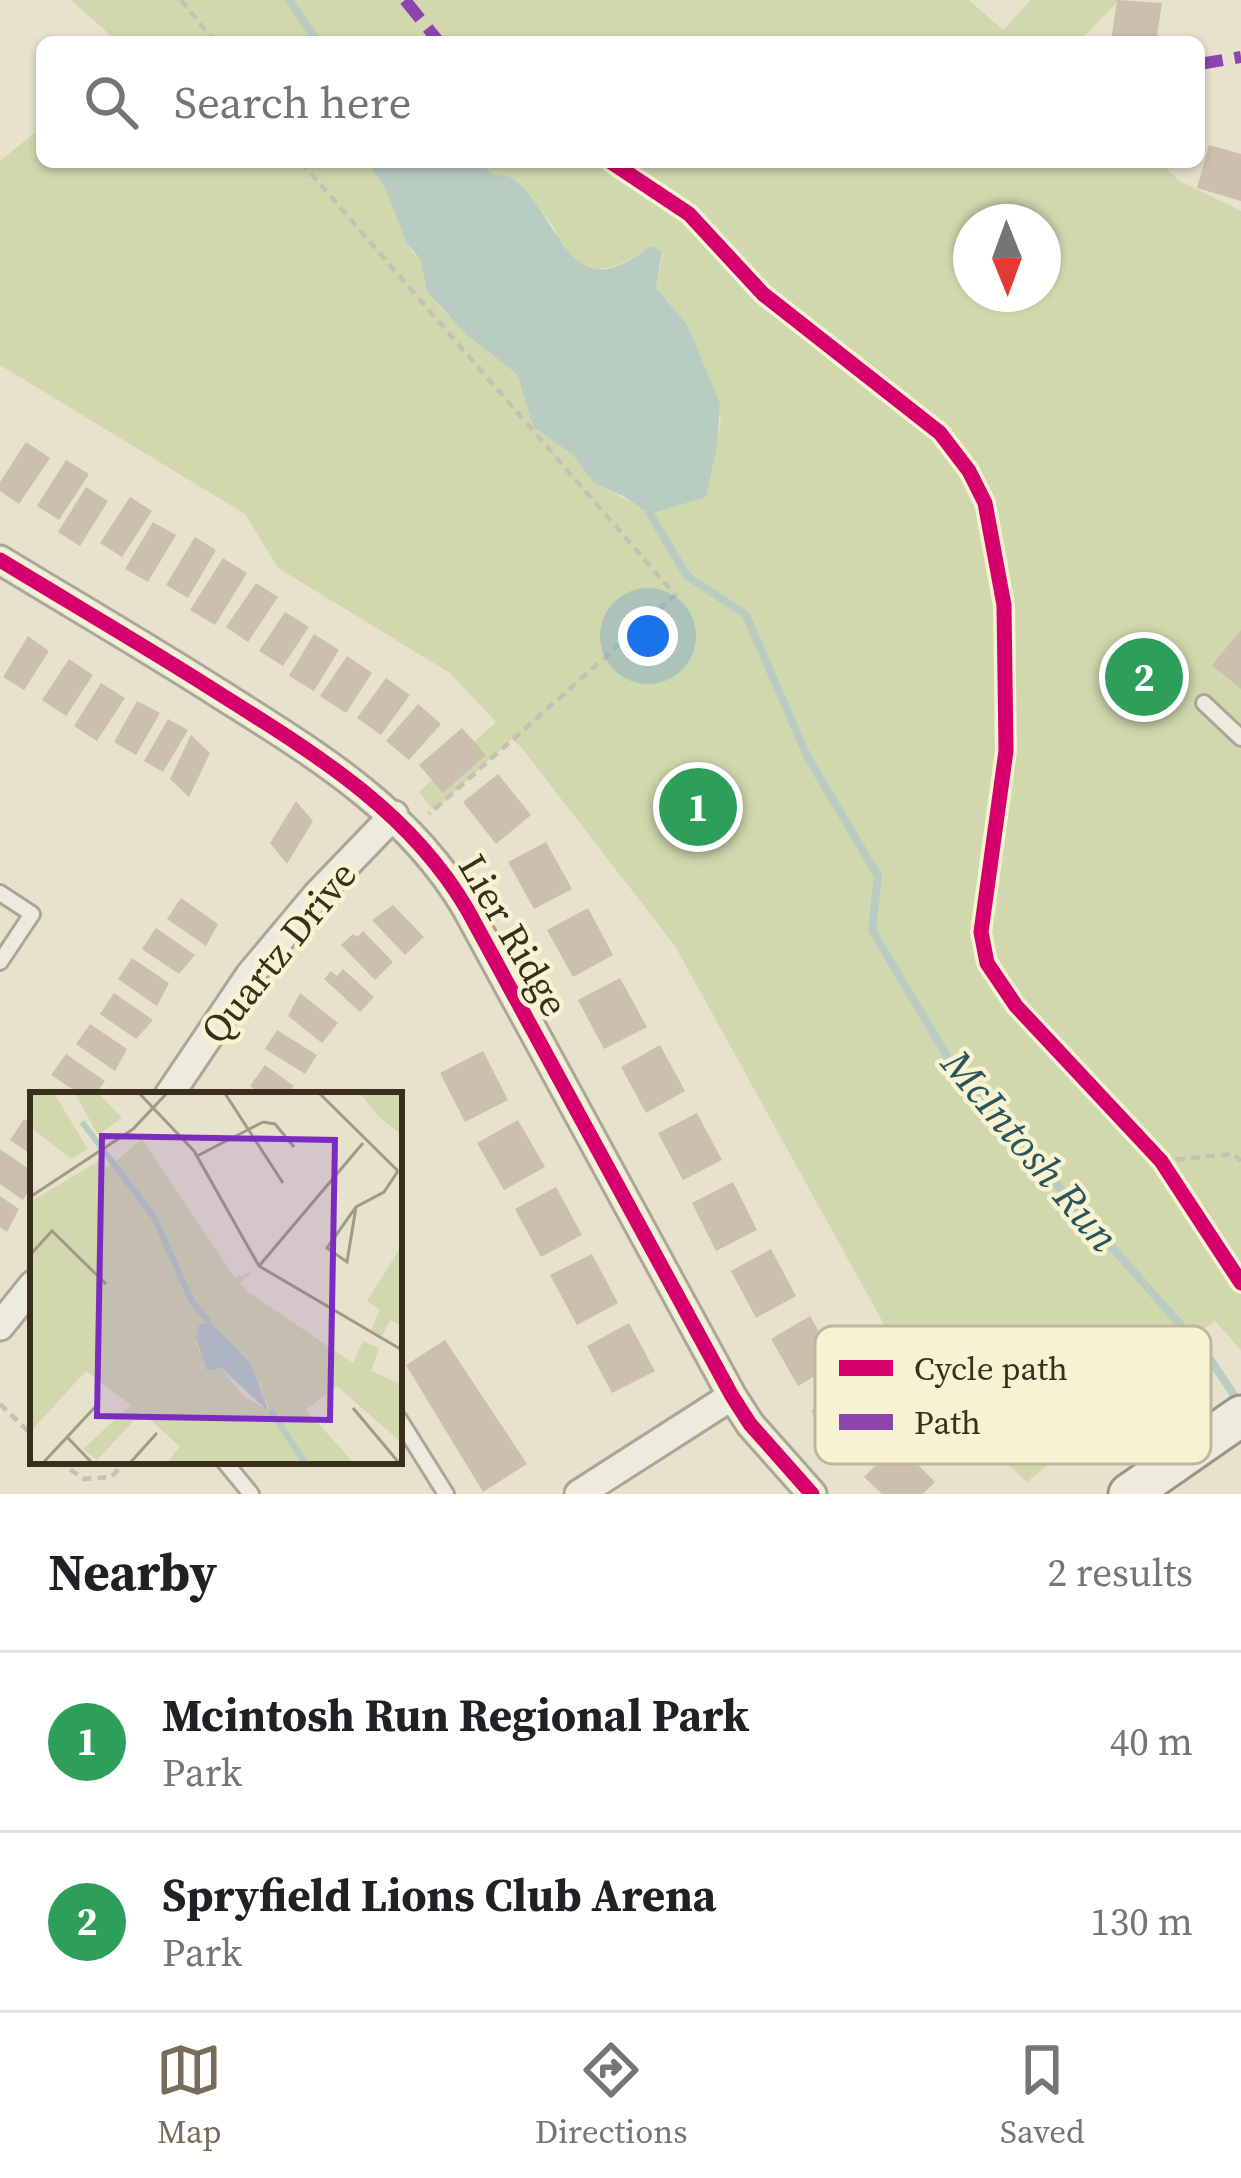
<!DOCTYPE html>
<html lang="en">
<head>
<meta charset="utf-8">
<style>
  :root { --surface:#fff; --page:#f6f6f6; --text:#202124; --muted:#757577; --line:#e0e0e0; --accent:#766e5a }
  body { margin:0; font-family:"Source Serif 4",serif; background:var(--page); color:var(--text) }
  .compass { position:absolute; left:953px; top:204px; width:108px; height:108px; border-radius:50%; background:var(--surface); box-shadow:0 3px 9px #0004; rotate:179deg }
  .you { position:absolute; left:648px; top:636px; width:42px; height:42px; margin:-30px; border:9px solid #fff; border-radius:50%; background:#1a73e8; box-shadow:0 0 0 18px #1a73e833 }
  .badge { display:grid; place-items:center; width:78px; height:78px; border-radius:50%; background:var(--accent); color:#fff; font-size:39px; font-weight:700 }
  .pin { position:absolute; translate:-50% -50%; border:6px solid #fff; box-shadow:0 3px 12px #0006 }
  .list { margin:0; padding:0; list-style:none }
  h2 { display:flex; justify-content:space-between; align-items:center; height:156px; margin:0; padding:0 48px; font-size:51px }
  h2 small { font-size:39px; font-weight:400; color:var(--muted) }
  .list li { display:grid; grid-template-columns:78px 1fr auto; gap:36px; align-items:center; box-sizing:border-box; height:180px; padding:0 48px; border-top:3px solid var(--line) }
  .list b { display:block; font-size:45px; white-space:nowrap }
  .list p { margin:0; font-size:39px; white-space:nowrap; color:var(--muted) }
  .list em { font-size:39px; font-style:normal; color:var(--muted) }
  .icon { flex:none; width:66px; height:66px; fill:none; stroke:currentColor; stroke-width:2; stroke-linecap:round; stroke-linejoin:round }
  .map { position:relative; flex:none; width:1241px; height:1494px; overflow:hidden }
  .search { position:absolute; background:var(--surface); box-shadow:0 3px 9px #0004; left:36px; right:36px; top:36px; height:132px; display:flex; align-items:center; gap:30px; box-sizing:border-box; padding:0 42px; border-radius:18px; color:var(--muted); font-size:45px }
  .sheet { height:516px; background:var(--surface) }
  nav { display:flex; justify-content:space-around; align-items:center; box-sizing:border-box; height:168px; border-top:3px solid var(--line); background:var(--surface); font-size:33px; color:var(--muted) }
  nav a { display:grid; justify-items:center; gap:6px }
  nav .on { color:var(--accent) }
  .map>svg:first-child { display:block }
  .green { fill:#d1d8ae; fill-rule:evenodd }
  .water { fill:#b8ccc2 }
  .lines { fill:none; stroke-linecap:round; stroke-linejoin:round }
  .stream { stroke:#b8ccc2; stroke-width:8 }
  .building { fill:#cac0ad }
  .lane-casing { stroke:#aba695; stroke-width:20 }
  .street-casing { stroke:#aba695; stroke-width:33 }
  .secondary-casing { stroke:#9a9585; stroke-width:45 }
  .path { stroke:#c5c2b5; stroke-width:4.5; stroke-dasharray:9 6; stroke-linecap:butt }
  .lane { stroke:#edeade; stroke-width:14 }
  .street { stroke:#edeade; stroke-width:27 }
  .secondary { stroke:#edeade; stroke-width:39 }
  .quiet { stroke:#8e44ad; stroke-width:12; stroke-dasharray:24 12; stroke-linecap:butt }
  .cycleway-casing { stroke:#f7f2d1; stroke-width:22 }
  .cycleway { stroke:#d6006c; stroke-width:15 }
  .labels { text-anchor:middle; stroke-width:9; stroke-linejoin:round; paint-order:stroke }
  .street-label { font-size:39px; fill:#3a2f1d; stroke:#f7f2d1 }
  .water-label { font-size:42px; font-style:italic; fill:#2b555a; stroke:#f7f2d1 }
  .inset-river { fill:none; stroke:#b8ccc2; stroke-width:6 }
  .inset-road { fill:none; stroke:#a19a86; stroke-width:3 }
  .view { fill:#7b2cbf; fill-opacity:0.15; stroke:#7b2cbf; stroke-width:6 }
  .inset-edge { fill:none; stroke:#3a2f1d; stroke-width:6 }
  .key { fill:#f7f2d1; stroke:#beb89b; stroke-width:3 }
  .key-label { font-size:33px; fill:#3a2f1d }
</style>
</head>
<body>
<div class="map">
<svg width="1241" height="1494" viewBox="0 0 1241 1494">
  <rect width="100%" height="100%" fill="#e6e2cc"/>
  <!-- green -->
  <path class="green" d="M71,0h898l34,30 28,-30h88l-40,42h-961z
    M42,127v35h325l19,28 26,62 8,7 7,33 17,20 73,62 16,53 40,28 23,29 47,24 63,-11 15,-78 -33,-93 -32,-38 7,-35 -13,-7c-27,21 -67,39 -89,0 -3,-6 -4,-13 -7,-18 -11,-18 -29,-35 -43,-51l-19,-3 -12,-12h680l18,18 63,31v1139l-26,-29 -54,38 7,18 -75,50 -66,55c-50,-45 -94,-92 -136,-145l-216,-391 -154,-199 -9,-8 -78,72 -15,-19 77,-70 -46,-49 -172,-105 -33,-54 -245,-149v-204zM971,222h72v72h-72z"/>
  <!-- water -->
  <path class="water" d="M367,162h113l12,12 19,3c52,39 55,137 139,69l12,5 -6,37 32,38 32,78 -3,42 -11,51 -56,17 -27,-18 -28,-12 -22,-29 -40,-28 -16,-53 -50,-39 -40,-43 -7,-33 -14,-17 -20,-52z"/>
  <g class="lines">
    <!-- stream -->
    <path class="stream" d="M289,0l29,42
      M650,514l37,62 59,39 61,141 71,120 -6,54 82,138 254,288 32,48"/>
  </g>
  <!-- building -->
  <path class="building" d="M1117,0l45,3 -6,39h-45z
    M1209,145l32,9v47l-44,-13z
    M26,442l24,16 -31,46 -19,-13v-9z
    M66,460l23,14 -30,46 -22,-14z
    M86,487l22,14 -28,45 -22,-14z
    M130,497l22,14 -30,46 -22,-14z
    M153,522l23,13 -28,47 -23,-13z
    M195,537l21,13 -28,48 -22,-13z
    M223,558l24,15 -32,52 -25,-15z
    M256,583l22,14 -30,45 -22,-15z
    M285,612l24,15 -26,39 -24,-15z
    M1241,630v59l-29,-24z
    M314,634l25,16 -25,41 -25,-15z
    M28,636l21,15 -25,39 -21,-13z
    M347,656l25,17 -26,40 -26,-17z
    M69,659l24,16 -27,41 -24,-16z
    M386,678l24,17 -29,40 -24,-17z
    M101,683l24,15 -28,43 -23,-15z
    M137,701l23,12 -24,42 -22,-13z
    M418,704l23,20 -32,36 -23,-19z
    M168,719l20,11 -25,42 -19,-11z
    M462,728l24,27 -43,38 -24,-28z
    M191,735l19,18 -21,44 -19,-18z
    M498,774l33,41 -35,29 -33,-42z
    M296,801l17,20 -26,43 -17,-21z
    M546,842l26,47 -38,20 -26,-47z
    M181,898l37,26 -12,22 -39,-27z
    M393,905l31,32 -19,18 -33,-35z
    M588,908l25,47 -40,22 -26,-47z
    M156,928l39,27 -16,19 -37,-25z
    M363,931l30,31 -18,18 -34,-35 12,-11 4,3z
    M132,958l37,25 -12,23 -39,-27z
    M343,969l31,28 -14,15 -36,-33 7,-8 6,5z
    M620,978l27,49 -43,22 -26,-49z
    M114,993l39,27 -17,19 -36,-25z
    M300,993l38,30 -16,20 -34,-27z
    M90,1024l37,25 -12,22 -39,-27z
    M277,1030l40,25 -12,19 -40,-25z
    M660,1045l25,46 -39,22 -25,-46z
    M483,1051l25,49 -43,22 -25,-49z
    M66,1054l39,27 -9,13 -15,1 -30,-20z
    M265,1065l29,21 -7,9h-23l-14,-9z
    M697,1113l25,47 -39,20 -25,-47z
    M24,1119l9,6v31l-23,-16z
    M518,1120l27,47 -41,23 -27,-47z
    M0,1149l33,23v13l-10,15 -23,-16z
    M733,1182l24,48 -41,21 -24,-48z
    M556,1187l26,48 -41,22 -26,-48z
    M0,1196l19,13 -12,23 -7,-5z
    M771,1249l25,47 -40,22 -25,-47z
    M592,1254l26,49 -41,22 -27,-50z
    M810,1316l27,47 -39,23 -27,-47z
    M629,1323l26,48 -43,22 -25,-47z
    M445,1340l82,124 -44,28 -77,-127z
    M849,1382l34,44 -39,29 -33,-44z
    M897,1444l38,38 -12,12h-41l-18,-17z"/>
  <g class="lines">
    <defs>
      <path id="lane" d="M1204,703l37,35
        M0,893l32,21 -32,48
        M399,1419l47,75
        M224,1461l27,33"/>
      <path id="street" d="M0,560c74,45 148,88 220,134 95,60 189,116 247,215l265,487 18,28 62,70
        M169,1095l81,-120 67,-80 77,-80
        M0,1326l33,-41
        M579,1494l153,-98"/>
      <path id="secondary" d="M1129,1494l112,-78"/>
    </defs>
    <!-- lane casing -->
    <use href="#lane" class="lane-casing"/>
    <!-- street casing -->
    <use href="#street" class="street-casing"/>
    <!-- secondary casing -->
    <use href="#secondary" class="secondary-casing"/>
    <!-- path -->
    <path class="path" d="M181,0l34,42
      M301,162l374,433 -246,219
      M1161,1161l72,-7 8,7
      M0,1404l33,32
      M58,1461l26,18 27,-2 16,-16"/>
    <!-- lane -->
    <use href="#lane" class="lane"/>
    <!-- street -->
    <use href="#street" class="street"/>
    <!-- secondary -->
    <use href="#secondary" class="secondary"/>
    <!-- quiet -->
    <path class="quiet" d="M405,0l34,42
      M1199,64l42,-7"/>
    <defs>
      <path id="cycleway" d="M611,162l78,52 74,80 177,139 29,38 16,32 19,102 2,146 -25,181 6,31 29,43 145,155 80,122
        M0,560c74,45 148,88 220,134 95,60 189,116 247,215l265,487 18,28 62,70"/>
    </defs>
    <!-- cycleway casing -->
    <use href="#cycleway" class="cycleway-casing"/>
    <!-- cycleway -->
    <use href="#cycleway" class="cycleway"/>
  </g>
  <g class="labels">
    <!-- street labels -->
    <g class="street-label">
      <text transform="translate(514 935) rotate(60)" y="14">Lier Ridge</text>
      <text transform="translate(278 952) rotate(-51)" y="14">Quartz Drive</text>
    </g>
    <!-- water labels -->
    <g class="water-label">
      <text transform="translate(1031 1150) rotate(50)" y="15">McIntosh Run</text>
    </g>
  </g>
  <!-- overview -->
  <g transform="translate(30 1092)">
    <rect width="372" height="372" fill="#e6e2cc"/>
    <path d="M0,0h23l35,57 -17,10 -41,-32zM44,0h23l25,26 -24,17zM329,0h43v43l-23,-18zM112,47l93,139 19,-8 -14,13 8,9 105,71 10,-22 16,7 -8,23 31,14v58l-65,-57 -31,24 49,54h-190l15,-17 -38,-35 -45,48 -14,-11 48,-44 -45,-34 -56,61v-230l70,-42 7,8zM179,230l42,42 19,47 -27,-15 -22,-28 -14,3 -11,-29zM372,153v81l-12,-6 -8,16 -11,-6 9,-20 -13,-9z" fill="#d1d8ae" fill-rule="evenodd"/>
    <path d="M180,230l41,42 18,48 -48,-44 -14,3 -11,-32 3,-14z" fill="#b8ccc2"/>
    <path class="inset-river" d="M52,30l72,95 38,85 18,20M240,318l36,54"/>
    <path class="inset-road" d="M108,0l56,59 65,115 143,84M194,0l59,91M288,0l80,79M233,30l12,2 19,23M167,64l66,-34M0,105l103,-68 35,-37M326,115l-9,55 -20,-14 29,-41 28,-15 14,-21M0,163l22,-24 54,53M229,174l104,-123M323,316l47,56M37,345l26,27M12,372l54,-58M99,372l28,-31"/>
    <path class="view" d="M72,44l233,4 -5,280 -233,-4z"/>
    <rect width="372" height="372" class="inset-edge"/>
  </g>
  <!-- legend -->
  <rect x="815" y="1326" width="396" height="138" rx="18" class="key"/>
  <rect x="839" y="1360" width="54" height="16" fill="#d6006c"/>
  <rect x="839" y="1414" width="54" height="16" fill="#8e44ad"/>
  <g class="key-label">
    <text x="914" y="1380">Cycle path</text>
    <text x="914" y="1434">Path</text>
  </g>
</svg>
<svg class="compass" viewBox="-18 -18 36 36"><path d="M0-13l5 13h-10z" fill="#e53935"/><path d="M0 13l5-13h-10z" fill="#757577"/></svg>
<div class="you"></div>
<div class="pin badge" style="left:698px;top:807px;background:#2e9e5b">1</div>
<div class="pin badge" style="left:1144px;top:677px;background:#2e9e5b">2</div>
<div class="search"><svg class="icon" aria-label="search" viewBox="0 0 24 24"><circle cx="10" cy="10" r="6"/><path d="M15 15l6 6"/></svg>Search here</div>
</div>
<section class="sheet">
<h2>Nearby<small>2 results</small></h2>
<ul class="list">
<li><span class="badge" style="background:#2e9e5b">1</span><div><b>Mcintosh Run Regional Park</b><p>Park</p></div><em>40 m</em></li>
<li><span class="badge" style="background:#2e9e5b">2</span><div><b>Spryfield Lions Club Arena</b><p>Park</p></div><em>130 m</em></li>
</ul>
</section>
<nav>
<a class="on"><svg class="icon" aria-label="map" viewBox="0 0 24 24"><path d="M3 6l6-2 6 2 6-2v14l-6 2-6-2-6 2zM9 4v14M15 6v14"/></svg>Map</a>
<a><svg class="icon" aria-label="directions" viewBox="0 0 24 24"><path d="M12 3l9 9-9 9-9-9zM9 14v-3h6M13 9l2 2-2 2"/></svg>Directions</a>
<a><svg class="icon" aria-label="saved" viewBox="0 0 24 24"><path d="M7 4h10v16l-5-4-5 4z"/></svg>Saved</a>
</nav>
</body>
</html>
